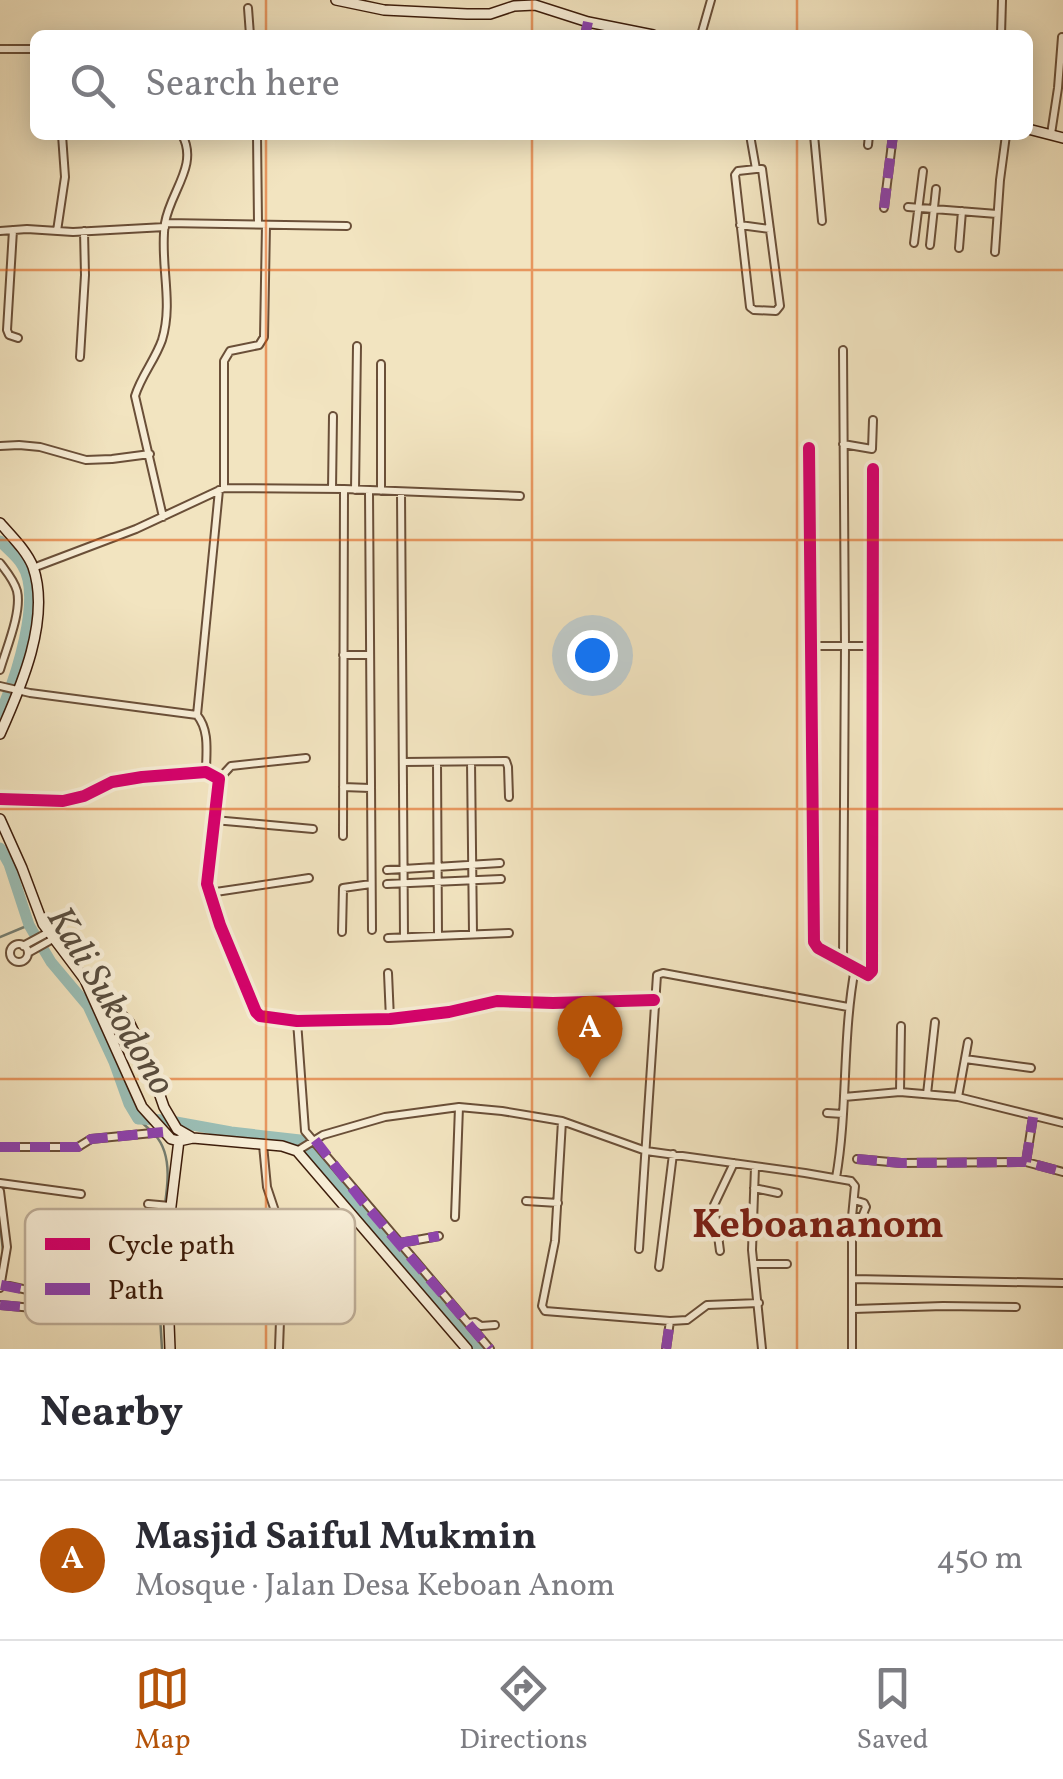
<!DOCTYPE html>
<html lang="en">
<head>
<meta charset="utf-8">
<style>
  :root { --surface:#fff; --page:#f2f2f3; --text:#2b2b33; --muted:#7c7c81; --line:#e1e1e2; --accent:#b45309 }
  body { margin:0; font-family:Vollkorn,serif; background:var(--page); color:var(--text) }
  .you { position:absolute; left:592px; top:655px; width:35px; height:35px; margin:-25px; border:8px solid #fff; border-radius:50%; background:#1a73e8; box-shadow:0 0 0 15px #1a73e833 }
  .badge { display:grid; place-items:center; width:65px; height:65px; border-radius:50%; background:var(--accent); color:#fff; font-size:32px; font-weight:700 }
  .pin { position:absolute; translate:-50% -82px; filter:drop-shadow(0 2px 5px #0008) }
  .pin::after { content:''; position:absolute; top:52px; width:35px; height:30px; background:inherit; clip-path:polygon(0 0,100% 0,50% 100%) }
  .list { margin:0; padding:0; list-style:none }
  h2 { display:flex; justify-content:space-between; align-items:center; height:130px; margin:0; padding:0 40px; font-size:42px }
  h2 small { font-size:32px; font-weight:400; color:var(--muted) }
  .list li { display:grid; grid-template-columns:65px 1fr auto; gap:30px; align-items:center; box-sizing:border-box; height:160px; padding:0 40px; border-top:2px solid var(--line) }
  .list b { display:block; font-size:38px; white-space:nowrap }
  .list p { margin:0; font-size:32px; white-space:nowrap; color:var(--muted) }
  .list em { font-size:32px; font-style:normal; color:var(--muted) }
  .icon { flex:none; width:55px; height:55px; fill:none; stroke:currentColor; stroke-width:2; stroke-linecap:round; stroke-linejoin:round }
  .map { position:relative; flex:none; width:1063px; height:1349px; overflow:hidden }
  .search { position:absolute; background:var(--surface); box-shadow:0 5px 25px #0003; left:30px; right:30px; top:30px; height:110px; display:flex; align-items:center; gap:25px; box-sizing:border-box; padding:0 35px; border-radius:15px; color:var(--muted); font-size:38px }
  .sheet { height:290px; background:var(--surface) }
  nav { display:flex; justify-content:space-around; align-items:center; box-sizing:border-box; height:140px; border-top:2px solid var(--line); background:var(--surface); font-size:28px; color:var(--muted) }
  nav a { display:grid; justify-items:center; gap:5px }
  nav .on { color:var(--accent) }
  .map>svg:first-child { display:block }
  .lines { fill:none; stroke-linecap:round; stroke-linejoin:round }
  .stream { stroke:#757e71; stroke-width:2.5 }
  .river { stroke:#9bbeb5; stroke-width:11 }
  .street-casing { stroke:#6a4f38; stroke-width:10 }
  .secondary-casing { stroke:#3d1d0b; stroke-width:12 }
  .street { stroke:#f7edd6; stroke-width:6 }
  .secondary { stroke:#f7edd6; stroke-width:9 }
  .quiet { stroke:#8e44ad; stroke-width:10; stroke-dasharray:20 10; stroke-linecap:butt }
  .cycleway-casing { stroke:#f7edd6; stroke-width:19 }
  .cycleway { stroke:#d6006c; stroke-width:12 }
  .grid { fill:none; stroke:#df560c; stroke-width:2.5; stroke-opacity:0.55 }
  .labels { text-anchor:middle; stroke-width:9; stroke-linejoin:round; paint-order:stroke }
  .water-label { font-size:38px; font-style:italic; fill:#594d3e; stroke:#f7edd6 }
  .quarter-label { font-size:40px; font-weight:bold; fill:#7a1f14; stroke:#f7edd6 }
  .key { fill:#f7edd6; stroke:#bfaf99; stroke-width:2.5 }
  .key-label { font-size:28px; fill:#3d1d0b }
</style>
</head>
<body>
<div class="map">
<svg width="1063" height="1349" viewBox="0 0 1063 1349">
  <rect width="100%" height="100%" fill="#f2e4c0"/>
  <filter id="stains"><feTurbulence type="fractalNoise" baseFrequency=".002" numOctaves="4"/><feColorMatrix values="0 0 0 0 .2 0 0 0 0 .09 0 0 0 0 .02 0 0 0 .5 -.17"/></filter>
  <radialGradient id="worn" r=".72"><stop offset=".6" stop-color="#630" stop-opacity="0"/><stop offset="1" stop-color="#630" stop-opacity=".3"/></radialGradient>
  <g class="lines">
    <!-- stream -->
    <path class="stream" d="M0,937l29,-12
      M138,1119l11,10
      M155,1135c26,28 4,85 3,120 0,32 2,63 4,94
      M0,1223l3,28"/>
    <!-- river -->
    <path class="river" d="M0,541c7,8 17,15 22,24 21,32 -7,115 -22,148
      M0,848l9,16 20,61 22,37 37,44 26,56 15,42 9,15 27,1 66,12 69,8 178,209"/>
    <defs>
      <path id="street" d="M248,8l2,27
        M585,35l3,-13
        M701,35l10,-35
        M1001,35l1,-35
        M0,49h35
        M1051,134l7,-46 4,-51
        M257,135l1,88
        M750,135l6,34h6l18,137 -4,5 -22,-1 -4,-3 -15,-132 3,-4 18,-2
        M814,135l8,86
        M868,145l1,-10
        M908,207l89,7
        M884,208l9,-73
        M166,223l181,3
        M740,225l30,4
        M13,230l-6,100 2,5 9,3
        M0,231l27,-2 46,3 92,-5
        M57,231l8,-54 -3,-42
        M914,243l9,-72
        M930,245l6,-56
        M959,248l3,-37
        M995,252l5,-72 6,-45
        M843,350l2,296 -2,314
        M80,357l5,-82 -1,-44
        M381,364v127
        M843,444l29,5 1,-29
        M0,446l19,-1 21,2 46,13 26,-1 38,-5
        M809,448l5,494 4,6 50,27 4,-4 1,-502
        M224,488v-127l6,-10 29,-6 5,-8 2,-112
        M332,489l1,-73
        M355,490l2,-144
        M369,491l3,439
        M401,492l3,445
        M163,517l-28,-121c6,-20 20,-36 27,-56 12,-39 -3,-78 3,-117 5,-31 34,-58 17,-88
        M0,563c6,8 14,17 17,28 5,21 -11,58 -17,79
        M33,568l103,-39 88,-41 120,1 176,7
        M810,646h63
        M343,655h27
        M0,686l30,7 167,22
        M197,715l22,-225
        M197,715c13,16 9,37 9,57
        M403,762l103,-1 2,6 1,30
        M437,762l1,173
        M471,762l2,172
        M219,779l12,-13 75,-8
        M343,787l27,1
        M0,799l63,2 21,-5 28,-14 30,-5 64,-5 13,7 -12,105 13,41 36,87 4,4 37,5 93,-2 59,-7 48,-11 56,2 101,-3
        M214,820l99,9
        M343,836l1,-347
        M387,870l113,-7
        M387,884l114,-5
        M209,893l100,-15
        M342,932l1,-44 28,-4
        M388,938l121,-5
        M10 953a9 9 0 1 1 18 0a9 9 0 1 1-18 0Z
        M23,946l26,-14
        M28,953l25,-14
        M388,973l2,46
        M297,1021l8,110 185,218
        M965,1059l66,9
        M900,1092l1,-66
        M927,1094l8,-72
        M844,1097l56,-5 58,5 105,26
        M958,1097l10,-55
        M827,1113l16,1
        M562,1121l-7,120 -13,65 3,5 125,10 17,-1 20,-15 52,-2
        M263,1145l4,42 16,48 -4,114
        M0,1147h78l13,-8 72,-7
        M297,1151l26,-16 62,-18 74,-10 43,4 60,10 84,30 159,22 46,8 4,5 -3,31v132
        M857,1159l44,4 125,-1 37,10
        M1026,1162l7,-45
        M755,1167l-3,83 10,99
        M836,1178c12,-69 6,-140 19,-210
        M0,1183l81,11
        M754,1188l24,5
        M0,1191l7,56 -7,41
        M526,1201l32,2
        M148,1204l22,2
        M455,1217l4,-110
        M852,1217h10l4,-10 -2,-4 -10,-3
        M806,1227l46,9
        M400,1243l39,-7
        M639,1249l18,-274 6,-2 185,34
        M720,1251l-6,-46 20,-42
        M754,1264h33
        M659,1267l14,-113
        M853,1279l210,4
        M0,1284l41,9
        M0,1305l33,3
        M854,1309l89,-3 73,1
        M469,1323l6,-1 6,4 14,-1
        M666,1349l4,-28"/>
      <path id="secondary" d="M336,0l48,10 83,4h23l24,-8 21,-1 53,17 65,13
        M1028,129l35,9
        M0,523c11,13 27,28 33,44 18,52 -12,120 -33,167
        M0,819l22,49 21,56 42,56 44,42 19,39 16,46 13,22 14,8
        M85,980l57,127 29,32 8,2 14,-3 89,8 15,5 170,198
        M170,1349l-4,-102 13,-107"/>
    </defs>
    <!-- street casing -->
    <use href="#street" class="street-casing"/>
    <!-- secondary casing -->
    <use href="#secondary" class="secondary-casing"/>
    <!-- street -->
    <use href="#street" class="street"/>
    <!-- secondary -->
    <use href="#secondary" class="secondary"/>
    <!-- quiet -->
    <path class="quiet" d="M585,35l3,-13
      M884,208l9,-73
      M315,1140l48,62 127,147
      M0,1147h78l13,-8 72,-7
      M857,1159l44,4 125,-1 37,10
      M1026,1162l7,-45
      M399,1243l40,-7
      M1,1285l40,8
      M0,1305l33,3
      M666,1349l4,-28"/>
    <defs>
      <path id="cycleway" d="M809,448l5,494 4,6 50,27 4,-4 1,-502
        M0,799l63,2 21,-5 28,-14 30,-5 64,-5 13,7 -12,105 13,41 36,87 4,4 37,5 93,-2 59,-7 48,-11 56,2 101,-3"/>
    </defs>
    <!-- cycleway casing -->
    <use href="#cycleway" class="cycleway-casing"/>
    <!-- cycleway -->
    <use href="#cycleway" class="cycleway"/>
  </g>
  <!-- grid -->
  <path class="grid" d="M266,0v35M532,0v35M797,0v35M266,135v1214M532,135v1214M797,135v1214M0,270h1063M0,540h1063M0,809h1063M0,1079h1063"/>
  <g class="labels">
    <!-- water labels -->
    <g class="water-label">
      <text transform="translate(112 1000) rotate(59)" y="13">Kali Sukodono</text>
    </g>
    <!-- quarter labels -->
    <g class="quarter-label">
      <text x="818" y="1237">Keboananom</text>
    </g>
  </g>
  <!-- legend -->
  <rect x="25" y="1209" width="330" height="115" rx="15" class="key"/>
  <rect x="45" y="1238" width="45" height="12" fill="#d6006c"/>
  <rect x="45" y="1283" width="45" height="12" fill="#8e44ad"/>
  <g class="key-label">
    <text x="108" y="1254">Cycle path</text>
    <text x="108" y="1299">Path</text>
  </g>
  <rect width="100%" height="100%" filter="url(#stains)"/>
  <rect width="100%" height="100%" fill="url(#worn)"/>
</svg>
<div class="you"></div>
<div class="pin badge" style="left:590px;top:1078px">A</div>
<div class="search"><svg class="icon" aria-label="search" viewBox="0 0 24 24"><circle cx="10" cy="10" r="6"/><path d="M15 15l6 6"/></svg>Search here</div>
</div>
<section class="sheet">
<h2>Nearby<small></small></h2>
<ul class="list">
<li><span class="badge">A</span><div><b>Masjid Saiful Mukmin</b><p>Mosque · Jalan Desa Keboan Anom</p></div><em>450 m</em></li>
</ul>
</section>
<nav>
<a class="on"><svg class="icon" aria-label="map" viewBox="0 0 24 24"><path d="M3 6l6-2 6 2 6-2v14l-6 2-6-2-6 2zM9 4v14M15 6v14"/></svg>Map</a>
<a><svg class="icon" aria-label="directions" viewBox="0 0 24 24"><path d="M12 3l9 9-9 9-9-9zM9 14v-3h6M13 9l2 2-2 2"/></svg>Directions</a>
<a><svg class="icon" aria-label="saved" viewBox="0 0 24 24"><path d="M7 4h10v16l-5-4-5 4z"/></svg>Saved</a>
</nav>
</body>
</html>
